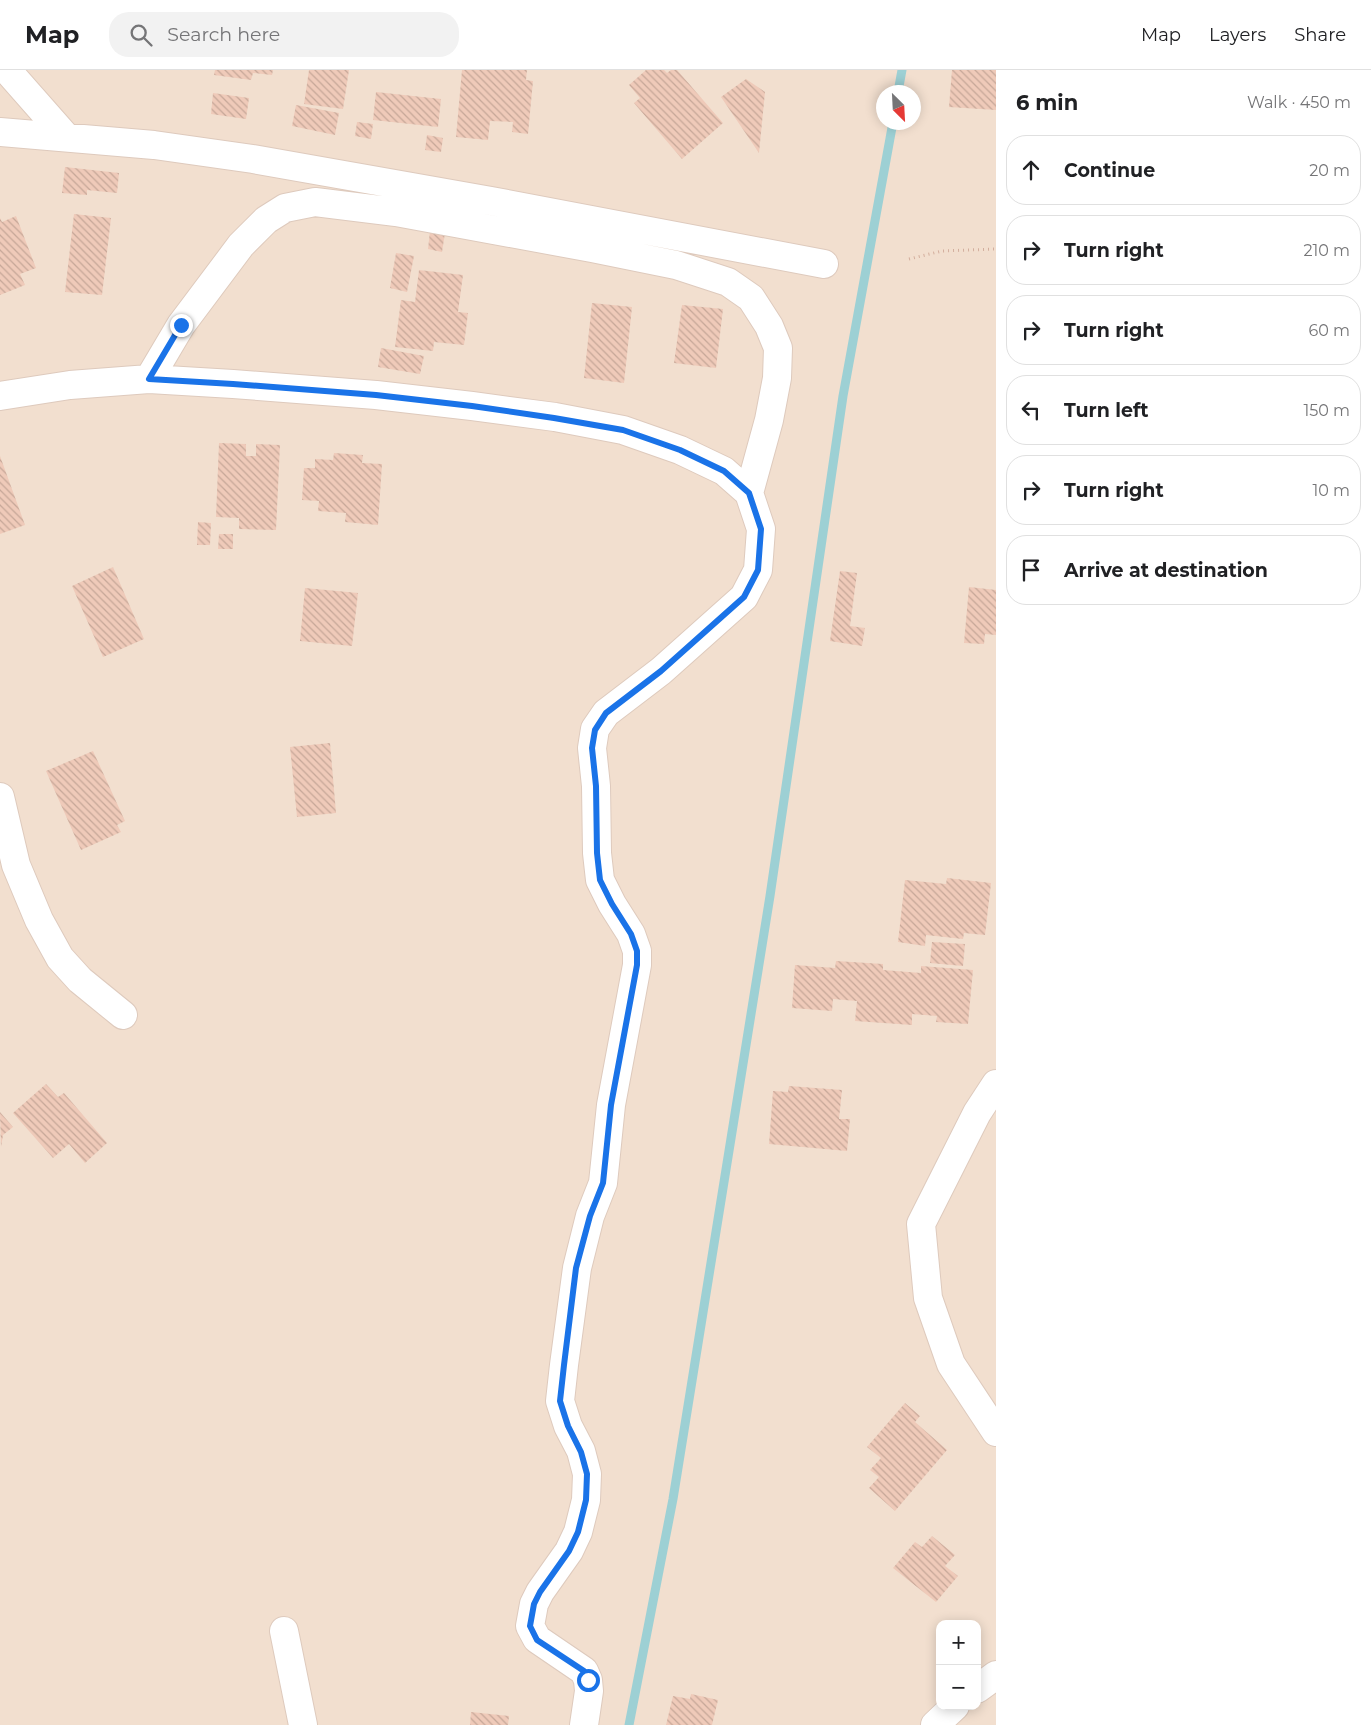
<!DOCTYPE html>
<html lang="en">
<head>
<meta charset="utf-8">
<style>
  :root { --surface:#fff; --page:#f2f2f2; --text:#202124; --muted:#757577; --line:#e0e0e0 }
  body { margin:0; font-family:Montserrat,sans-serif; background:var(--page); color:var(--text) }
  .controls { position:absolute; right:15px; bottom:15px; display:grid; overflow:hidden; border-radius:10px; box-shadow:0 2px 12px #0003 }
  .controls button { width:45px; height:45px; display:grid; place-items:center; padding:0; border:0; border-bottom:1px solid var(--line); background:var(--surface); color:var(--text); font:25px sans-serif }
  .compass { position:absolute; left:876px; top:15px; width:45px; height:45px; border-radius:50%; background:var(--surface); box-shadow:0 2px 12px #0003; rotate:156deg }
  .stop { position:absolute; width:15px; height:15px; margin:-11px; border:4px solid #1a73e8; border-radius:50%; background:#fff }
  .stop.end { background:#1a73e8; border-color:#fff; box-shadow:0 1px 5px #0008 }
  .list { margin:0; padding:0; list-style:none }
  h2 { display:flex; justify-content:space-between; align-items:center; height:65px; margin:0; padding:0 20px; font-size:21px }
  h2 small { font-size:16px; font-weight:400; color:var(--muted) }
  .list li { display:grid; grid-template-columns:32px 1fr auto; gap:15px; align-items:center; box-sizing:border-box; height:70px; margin:0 10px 10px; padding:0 10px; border:1px solid var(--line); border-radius:20px }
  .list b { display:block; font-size:19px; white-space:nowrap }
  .list em { font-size:16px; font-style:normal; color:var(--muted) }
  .icon { flex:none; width:28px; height:28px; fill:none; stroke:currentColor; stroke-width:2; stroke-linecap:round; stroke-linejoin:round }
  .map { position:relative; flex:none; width:996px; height:1655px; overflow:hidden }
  header { display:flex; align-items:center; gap:30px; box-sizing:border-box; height:70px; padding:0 25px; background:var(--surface); border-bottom:1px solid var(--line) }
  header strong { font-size:24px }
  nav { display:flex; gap:28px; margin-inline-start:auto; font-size:18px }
  .search { width:350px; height:45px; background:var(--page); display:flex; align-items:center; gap:12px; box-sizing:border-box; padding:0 18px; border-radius:20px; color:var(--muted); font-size:19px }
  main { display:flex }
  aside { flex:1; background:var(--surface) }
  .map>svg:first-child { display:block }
  .residential { fill:#f2dfcf; fill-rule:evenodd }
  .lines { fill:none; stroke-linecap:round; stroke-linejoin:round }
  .stream { stroke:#9dd0d4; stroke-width:9 }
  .building { fill:url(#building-back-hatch) }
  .minor-casing { stroke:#decabd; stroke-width:30 }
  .path { stroke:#d3ae9d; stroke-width:3; stroke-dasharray:1 4; stroke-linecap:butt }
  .minor { stroke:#fff; stroke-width:28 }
  .route { stroke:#1a73e8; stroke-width:6 }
</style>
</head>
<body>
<header>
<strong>Map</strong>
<div class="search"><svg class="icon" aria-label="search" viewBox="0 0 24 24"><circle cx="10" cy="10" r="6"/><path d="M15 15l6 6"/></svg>Search here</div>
<nav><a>Map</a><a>Layers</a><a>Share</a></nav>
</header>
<main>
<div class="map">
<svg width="996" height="1655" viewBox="0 0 996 1655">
  <defs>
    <pattern id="building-back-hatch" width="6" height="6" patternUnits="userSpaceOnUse" patternTransform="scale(1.25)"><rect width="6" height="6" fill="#efcab9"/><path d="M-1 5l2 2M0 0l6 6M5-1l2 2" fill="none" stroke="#c6a798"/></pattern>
  </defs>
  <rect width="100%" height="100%" fill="#fbeee0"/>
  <!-- residential -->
  <path class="residential" d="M0,0h996v1655h-996zM884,22h30v30h-30zM940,1554h37v82h-37z"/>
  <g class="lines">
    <!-- stream -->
    <path class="stream" d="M898,22l4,-22
      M629,1655l44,-226 97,-603 73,-500 50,-274"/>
  </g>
  <!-- building -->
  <path class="building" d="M215,0h58l-1,5 -19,-2 -2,7 -37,-5z
    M309,0h40l-6,39 -39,-5z
    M462,0h65l-1,10 7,1 -5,53 -16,-2 1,-10 -23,-1 -2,19 -32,-3z
    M646,0h18l3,3 4,-3h6l46,53 -41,36 -48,-56 6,-5 -11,-13z
    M952,0h44v40l-47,-3z
    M746,9l19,13 -6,61 -38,-56z
    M376,22l65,7 -3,28 -65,-7z
    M213,23l36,5 -3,21 -35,-5z
    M296,35l43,8 -4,22 -43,-9z
    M357,52l16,2 -2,15 -16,-3z
    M427,65l16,3 -2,14 -16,-2z
    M65,97l54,6 -2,20 -30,-3v5l-25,-2z
    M74,144l37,4 -9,77 -37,-3z
    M16,146l20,52 -16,6 5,11 -25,10v-77l2,4z
    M430,161l15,2 -3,19 -14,-3z
    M396,183l18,3 -7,36 -17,-4z
    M419,200l44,5 -5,37 10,1 -4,32 -30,-3 -1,9 -38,-4 6,-47 14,2z
    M592,233l40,4 -8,76 -40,-5z
    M682,235l41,4 -7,59 -42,-5z
    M381,278l43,8 -4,18 -42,-7z
    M219,373l27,1v12h10v-12l24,1 -4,85 -37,-1v-11l-23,-1z
    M334,383l29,2 -1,8 20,1 -4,61 -33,-3 1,-9 -28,-2 1,-10 -17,-1 2,-32h11v-9l18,1z
    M0,386l25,69 -25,9z
    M198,452l13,1 -1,22h-13z
    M219,464h14v15h-15z
    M113,497l31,72 -41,18 -31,-71z
    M840,501l17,2 -7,53 15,2 -3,18 -32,-5z
    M969,517l27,3v45l-11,-1 -1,10 -20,-1z
    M305,518l53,5 -6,53 -52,-5z
    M330,673l6,70 -39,4 -7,-70z
    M93,681l32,70 -8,4 4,7 -40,18 -35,-79z
    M947,808l44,5 -6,52 -21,-2 -1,6 -37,-4 -1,11 -27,-4 7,-62 41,4z
    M932,872l33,2 -2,22 -33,-3z
    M836,891l47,3v6l38,3v-7l52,4 -5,54 -32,-2 1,-6 -25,-2v11l-57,-4 2,-20 -24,-2 -1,12 -40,-3 3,-43 40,3z
    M46,1014l12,13 6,-4 43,50 -22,20 -16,-19 -16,14 -40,-45z
    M789,1016l53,4 -3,29h11l-3,32 -78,-7 4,-53 15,1z
    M0,1042l13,15 -10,8 -2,12z
    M905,1333l15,13 -5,6 32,28 -52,61 -26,-23 10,-11 -9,-7 11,-12 -14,-11z
    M932,1466l23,19 -10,11 13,10 -22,26 -43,-34 22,-26 7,5z
    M691,1624l27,6 -6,25h-46l7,-29 17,3z
    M471,1642l38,4 -1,9h-38z"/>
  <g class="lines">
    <defs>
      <path id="minor" d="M7,0l59,67
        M0,62l154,13 99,14 238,42 333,63
        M149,309l32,-54 60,-80 25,-25 19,-12 30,-6 81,10 196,36 84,17 52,17 23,16 18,28 9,22 -1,30 -8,42 -20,73
        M0,326l70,-11 79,-6 84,5 143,11 96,11 83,11 68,13 57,20 44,21 25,22 12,36 -3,41 -14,27 -83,74 -55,42 -11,16 -3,19 4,38 1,67 3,27 12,24 19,30 6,17v14l-26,140 -8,78 -13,33 -13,52 -13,97 -4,36 8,25 13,25 6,23 -1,26 -8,32 -9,19 -29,41 -6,12 -4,22 7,13 47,32 4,9 1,11 -5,34
        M0,727l16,68 23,55 21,38 20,22 43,35
        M996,1014l-19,29 -56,111 7,74 23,66 45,68
        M284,1561l19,94
        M977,1619l19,-14
        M935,1655l20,-19"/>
    </defs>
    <!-- minor casing -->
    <use href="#minor" class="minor-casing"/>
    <!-- path -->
    <path class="path" d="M909,189l33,-8 54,-2"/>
    <!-- minor -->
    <use href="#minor" class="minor"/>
  </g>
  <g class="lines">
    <!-- route -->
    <path class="route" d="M181,255l-32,54 84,5 143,11 96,11 82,12 69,12 57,20 44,21 25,22 12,36 -3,41 -14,27 -83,74 -55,42 -11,17 -3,18 4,38 1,67 3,27 12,24 19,30 6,17v14l-26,140 -8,78 -13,33 -14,52 -12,97 -4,36 8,25 13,26 6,22 -1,26 -8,32 -9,19 -29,41 -6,12 -4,22 7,14 47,31 4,9"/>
  </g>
</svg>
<div class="controls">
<button>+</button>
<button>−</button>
</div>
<svg class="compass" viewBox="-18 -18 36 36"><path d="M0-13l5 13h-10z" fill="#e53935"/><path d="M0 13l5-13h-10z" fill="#757577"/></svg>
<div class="stop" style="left:588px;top:1610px"></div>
<div class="stop end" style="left:181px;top:255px"></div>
</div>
<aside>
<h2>6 min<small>Walk · 450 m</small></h2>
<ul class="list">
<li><svg class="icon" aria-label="ahead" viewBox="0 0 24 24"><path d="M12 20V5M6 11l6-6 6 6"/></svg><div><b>Continue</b></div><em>20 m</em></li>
<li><svg class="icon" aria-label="right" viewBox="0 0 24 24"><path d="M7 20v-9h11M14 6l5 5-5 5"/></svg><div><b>Turn right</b></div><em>210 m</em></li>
<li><svg class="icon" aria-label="right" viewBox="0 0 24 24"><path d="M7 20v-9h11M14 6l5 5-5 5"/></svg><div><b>Turn right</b></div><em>60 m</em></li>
<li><svg class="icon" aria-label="left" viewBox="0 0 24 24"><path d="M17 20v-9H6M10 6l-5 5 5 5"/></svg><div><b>Turn left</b></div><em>150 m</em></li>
<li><svg class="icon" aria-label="right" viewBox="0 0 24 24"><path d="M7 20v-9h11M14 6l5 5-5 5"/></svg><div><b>Turn right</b></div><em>10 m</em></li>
<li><svg class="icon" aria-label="arrive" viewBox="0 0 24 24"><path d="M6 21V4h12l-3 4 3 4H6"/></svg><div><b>Arrive at destination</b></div></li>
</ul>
</aside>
</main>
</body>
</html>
